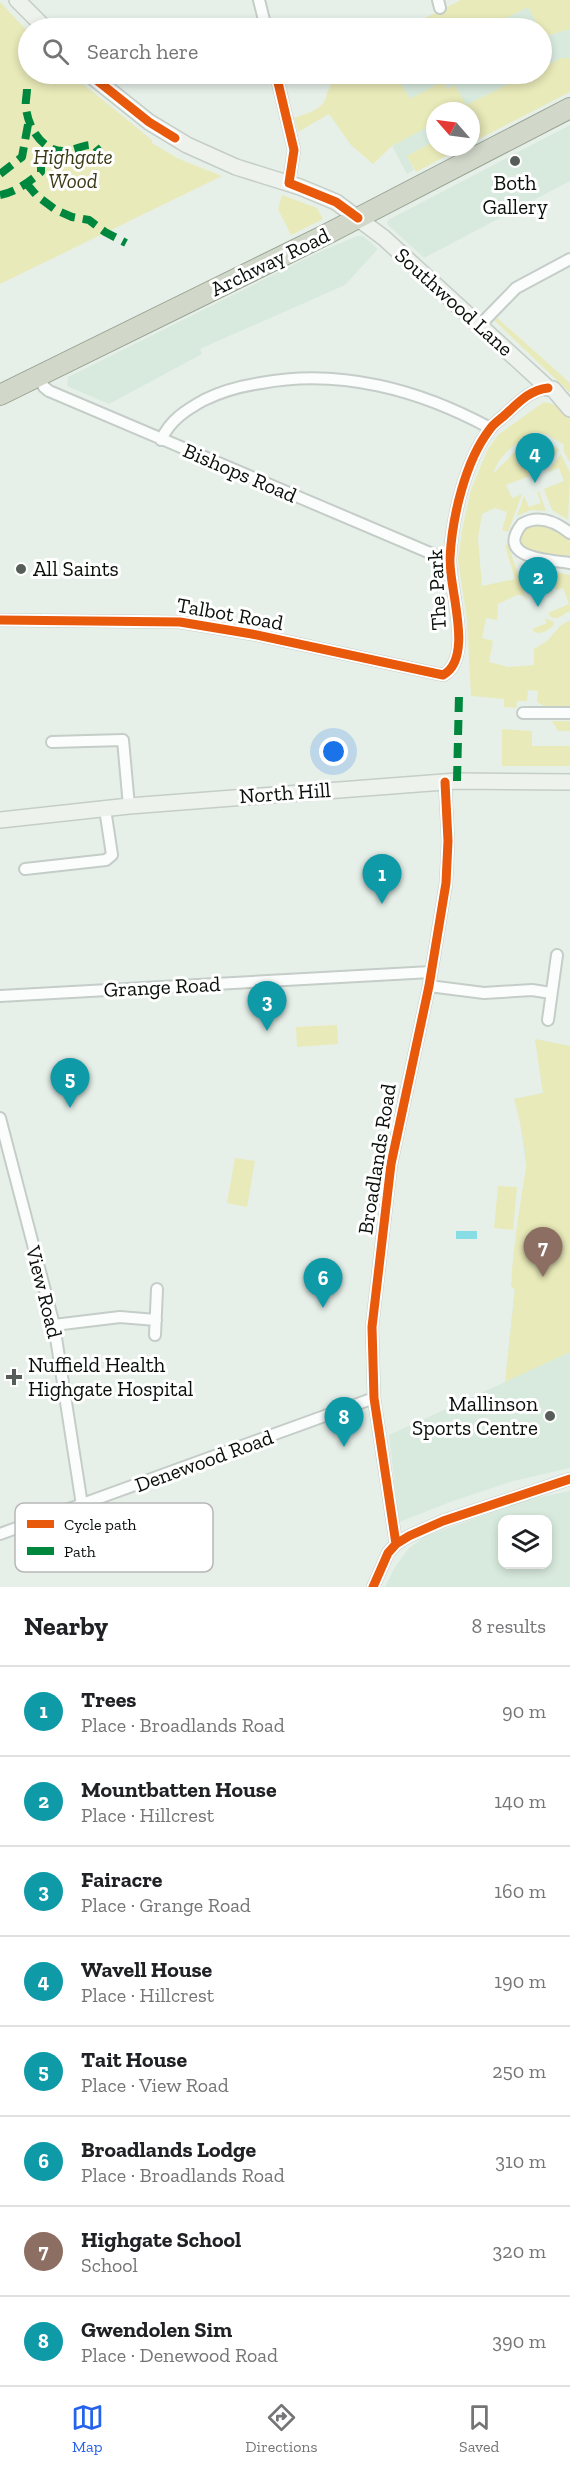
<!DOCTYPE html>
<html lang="en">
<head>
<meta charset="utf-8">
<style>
  :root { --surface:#fff; --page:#f6f6f6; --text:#202124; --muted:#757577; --line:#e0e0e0; --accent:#2563eb }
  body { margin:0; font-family:"Zilla Slab",serif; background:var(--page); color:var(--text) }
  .controls { position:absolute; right:18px; bottom:18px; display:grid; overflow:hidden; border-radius:12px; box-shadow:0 3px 9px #0003 }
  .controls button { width:54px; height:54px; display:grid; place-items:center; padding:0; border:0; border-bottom:2px solid var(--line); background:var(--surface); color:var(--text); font:30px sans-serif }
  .compass { position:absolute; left:426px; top:102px; width:54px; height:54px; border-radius:50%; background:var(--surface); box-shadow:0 3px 9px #0003; rotate:298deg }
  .you { position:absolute; left:334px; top:752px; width:21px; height:21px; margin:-15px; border:4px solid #fff; border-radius:50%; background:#1a73e8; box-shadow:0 0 0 9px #1a73e833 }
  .badge { display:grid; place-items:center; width:39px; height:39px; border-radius:50%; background:var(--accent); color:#fff; font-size:20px; font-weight:700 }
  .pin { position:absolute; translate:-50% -50px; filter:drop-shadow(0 2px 3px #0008) }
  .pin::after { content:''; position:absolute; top:32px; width:21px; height:18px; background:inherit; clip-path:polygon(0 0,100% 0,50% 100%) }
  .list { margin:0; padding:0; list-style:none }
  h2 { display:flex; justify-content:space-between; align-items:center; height:78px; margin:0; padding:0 24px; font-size:26px }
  h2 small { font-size:20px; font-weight:400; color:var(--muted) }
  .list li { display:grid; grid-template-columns:39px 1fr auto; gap:18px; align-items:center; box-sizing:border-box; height:90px; padding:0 24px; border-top:2px solid var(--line) }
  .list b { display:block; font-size:22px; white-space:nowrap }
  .list p { margin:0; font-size:20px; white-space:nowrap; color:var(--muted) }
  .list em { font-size:20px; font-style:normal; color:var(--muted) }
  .icon { flex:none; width:33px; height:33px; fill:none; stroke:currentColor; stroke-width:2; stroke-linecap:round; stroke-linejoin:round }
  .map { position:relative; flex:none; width:570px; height:1587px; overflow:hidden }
  .search { position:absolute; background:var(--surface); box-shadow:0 3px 9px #0003; left:18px; right:18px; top:18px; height:66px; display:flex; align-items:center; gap:15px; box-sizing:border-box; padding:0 21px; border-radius:33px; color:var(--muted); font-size:22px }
  .sheet { height:798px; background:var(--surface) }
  nav { display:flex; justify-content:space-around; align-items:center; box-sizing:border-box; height:84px; border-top:2px solid var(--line); background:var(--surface); font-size:16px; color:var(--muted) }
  nav a { display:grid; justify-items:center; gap:3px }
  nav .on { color:var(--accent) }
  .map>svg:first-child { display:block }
  .built { fill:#d8eadd; fill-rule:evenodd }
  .green { fill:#e9eab9 }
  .water { fill:#88dce4 }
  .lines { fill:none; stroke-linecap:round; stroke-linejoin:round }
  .street-casing { stroke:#c5cdc8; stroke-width:14 }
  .secondary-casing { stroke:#c5cdc8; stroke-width:18 }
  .highway-casing { stroke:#98a393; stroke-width:22 }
  .street { stroke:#fbfdfc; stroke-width:10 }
  .secondary { stroke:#eef2ed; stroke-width:15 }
  .highway { stroke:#d1d8ca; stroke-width:20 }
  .quiet { stroke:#00873e; stroke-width:8; stroke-dasharray:15 8; stroke-linecap:butt }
  .cycleway-casing { stroke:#fff; stroke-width:13 }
  .cycleway { stroke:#e8590c; stroke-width:9 }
  .poi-dot { fill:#575e59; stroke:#fff; stroke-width:2 }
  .labels { text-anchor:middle; stroke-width:6; stroke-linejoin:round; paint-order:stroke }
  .park-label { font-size:21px; font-style:italic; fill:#3d3915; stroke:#fff }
  .poi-label { font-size:21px; fill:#0a0f0b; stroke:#fff; text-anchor:start }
  .street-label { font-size:21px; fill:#0a0f0b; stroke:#fff }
  .key { fill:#fff; stroke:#b6b7b6; stroke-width:1.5 }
  .key-label { font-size:16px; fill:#0a0f0b }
</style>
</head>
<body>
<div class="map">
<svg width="570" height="1587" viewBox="0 0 570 1587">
  <rect width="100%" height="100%" fill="#e6f0e9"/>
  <!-- built -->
  <path class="built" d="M528,6l11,22h-53z
    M570,29v37l-99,45h-36v30l-28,15 7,14 -7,4 -15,-28 22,-12 -33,-60h161v-40l1,3z
    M570,125v56l-146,77 -37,-34 1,-4z
    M357,236h6l15,13 -33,36 -145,64 2,5 -93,50 -42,-18 1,-9 249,-124z
    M535,1039l35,7v422l-57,13 -60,20 -54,21 -10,-87 116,-53 22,-210 -8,-57 -5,-16 29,-6z
    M570,1491v96h-185l10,-20 14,-19 17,-12 104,-37zM502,1520h46v44h-46z"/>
  <!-- green -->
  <path class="green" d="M461,0h109v29l-27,8 -1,-9h-3l-11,-21 -42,21h-10l-5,-6 -10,6h-56z
    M0,2l28,30v42h43l81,66v3l27,16 43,17 -222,108z
    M561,58h9v34l-99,51v-32h-36v12l-43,23 -19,18 -22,-19 -22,-31 -31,18 -4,-14c43,-14 23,-15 43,-44h58l15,25 33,-18 4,8 8,-4 11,20 63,-31h13v-6z
    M435,141v6h28l-47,25 -9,-16z
    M282,195l35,13 6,11 -32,16 -13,-26z
    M495,316l75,67v10l-77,-74z
    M544,402l13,3 13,10v48l-7,-13 1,-5 -16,-10 -13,-3c-18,10 -36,22 -42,42 13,-12 34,-41 55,-33 4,2 8,7 11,9l-15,21 -4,-9 -13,5 3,9 -24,9 6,13 10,-4 -14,38 -6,-2 5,-18 -12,-4 -13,6 -4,24 4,48 33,-7 -10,-34 3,-1 17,52 3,5 -6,-6h-5l-19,9 -1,16 -11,-2 -4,20 11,3 -4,21 19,5 26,-2v-16l13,-8 13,-15 10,-6v87l-26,-1 -7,-4 1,-11 -10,-1 -1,11h-10l-1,7 -12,-1v-8l-33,-3 -4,-76 -9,-60 4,-30 9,-40 16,-39 11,-16z
    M561,454l9,19 -2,47 -16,-10 -8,-21 20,-8 -5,-13 -11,4z
    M539,491l7,20 -15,-1 -14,6 7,-20 5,11 12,-4 -4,-11z
    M535,524c14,0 23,6 35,15v20c-19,-1 -63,-3 -44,-32z
    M543,571l4,3 5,18 -5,2 -4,-12 -14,6 1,-7z
    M551,571l19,4v36l-12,7h-6l-4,-5 21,-9 -6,-16 -7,2z
    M545,618l9,4v3c-6,5 -16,13 -22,4l15,-6z
    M552,721h18v10h-12z
    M502,729l30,2v15h38v20h-68z
    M337,1025l1,19 -41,3 -1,-20z
    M535,1039l35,7v306l-65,30 10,-92 -4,-4c2,-40 9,-80 15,-119 2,-10 -8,-56 -12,-68l29,-6z
    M235,1158l20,3 -8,46 -20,-4z
    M498,1186l19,1 -4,43 -19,-2z"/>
  <!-- water -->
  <path class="water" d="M456,1231h21v8h-21z"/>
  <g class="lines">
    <defs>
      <path id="street" d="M259,0l7,28
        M438,0l2,8
        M276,74l18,76 -5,33
        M480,325l36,-37 54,-29
        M38,375l6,12 5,4 400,170
        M161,440c9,-20 25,-30 43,-40 18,-9 37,-14 57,-17 79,-15 159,7 229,45
        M570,533c-14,-11 -31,-19 -48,-9 -28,35 29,36 48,39
        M0,620l180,2 72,12 191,41c32,-17 5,-89 7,-117 2,-40 15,-97 40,-129 4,-6 11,-10 16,-15 13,-12 24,-24 42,-26
        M523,713h47
        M52,742l71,-2 6,66
        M25,869l81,-9 6,-5 -7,-46
        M429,986l55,7 48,-3 19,3
        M0,996l431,-24
        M548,1020l9,-65
        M0,1118l54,207 28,180
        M54,1325l66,-8 36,3
        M155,1335l2,-46
        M0,1534l374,-136
        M396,1544l-22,-146 -2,-71 19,-163 38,-178 17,-103 2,-42 -3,-59
        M373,1587l15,-34 8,-9 13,-8 34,-15 127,-42"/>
      <path id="secondary" d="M17,0l28,28
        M89,74l60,48 38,23 49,22 64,20 36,15 48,36 164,150 5,1 17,20
        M0,820l129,-14 328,-25 113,1"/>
      <path id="highway" d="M0,395l327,-161 243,-126"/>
    </defs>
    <!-- street casing -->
    <use href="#street" class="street-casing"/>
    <!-- secondary casing -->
    <use href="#secondary" class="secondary-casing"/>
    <!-- highway casing -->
    <use href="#highway" class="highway-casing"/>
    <!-- street -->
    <use href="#street" class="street"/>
    <!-- secondary -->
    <use href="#secondary" class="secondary"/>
    <!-- highway -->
    <use href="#highway" class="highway"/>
    <!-- quiet -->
    <path class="quiet" d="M27,89c0,6 -2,13 -1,19 2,19 16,43 37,43 12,0 20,-7 31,-6l6,7
      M0,174l22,-17 7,-38
      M26,183l11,13 19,14 16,7 17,3 16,12 21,11
      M0,195c16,-3 29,-13 41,-23v-7
      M457,781l2,-86"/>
    <defs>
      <path id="cycleway" d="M89,74l60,48 26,16
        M276,74l18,76 -5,33 47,19 22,16
        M0,620l180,2 72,12 191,41c32,-17 5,-89 7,-117 2,-40 15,-97 40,-129 4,-6 11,-10 16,-15 13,-12 24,-24 42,-26
        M396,1544l-22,-146 -2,-71 19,-163 38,-178 17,-103 2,-42 -3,-59
        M373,1587l15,-34 8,-9 13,-8 34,-15 127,-42"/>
    </defs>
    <!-- cycleway casing -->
    <use href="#cycleway" class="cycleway-casing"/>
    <!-- cycleway -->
    <use href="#cycleway" class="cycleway"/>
  </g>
  <!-- markers -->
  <g class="poi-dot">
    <circle cx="515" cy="161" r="6"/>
    <circle cx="21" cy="569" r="6"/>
    <path d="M11 1368h6v6h6v6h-6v6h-6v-6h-6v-6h6z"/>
    <circle cx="550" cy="1416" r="6"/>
  </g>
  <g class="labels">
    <!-- park labels -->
    <g class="park-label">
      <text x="73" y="164">Highgate<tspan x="73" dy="24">Wood</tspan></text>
    </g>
    <!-- poi labels -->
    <g class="poi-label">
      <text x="515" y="190" text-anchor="middle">Both<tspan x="515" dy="24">Gallery</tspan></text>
      <text x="33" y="576">All Saints</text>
      <text x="28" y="1372">Nuffield Health<tspan x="28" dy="24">Highgate Hospital</tspan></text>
      <text x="538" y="1411" text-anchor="end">Mallinson<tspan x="538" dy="24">Sports Centre</tspan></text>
    </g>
    <!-- street labels -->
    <g class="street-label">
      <text transform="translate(270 262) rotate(-26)" y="7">Archway Road</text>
      <text transform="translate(454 302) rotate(42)" y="7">Southwood Lane</text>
      <text transform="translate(240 473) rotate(23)" y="7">Bishops Road</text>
      <text transform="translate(437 590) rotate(-93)" y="7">The Park</text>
      <text transform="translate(230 614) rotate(10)" y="7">Talbot Road</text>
      <text transform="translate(285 793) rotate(-4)" y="7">North Hill</text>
      <text transform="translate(162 987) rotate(-3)" y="7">Grange Road</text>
      <text transform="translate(377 1159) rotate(-81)" y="7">Broadlands Road</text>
      <text transform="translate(44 1292) rotate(76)" y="7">View Road</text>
      <text transform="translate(204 1461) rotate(-20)" y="7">Denewood Road</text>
    </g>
  </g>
  <!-- legend -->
  <rect x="15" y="1503" width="198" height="69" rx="9" class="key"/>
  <rect x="27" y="1520" width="27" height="8" fill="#e8590c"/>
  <rect x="27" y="1547" width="27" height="8" fill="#00873e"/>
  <g class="key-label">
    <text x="64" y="1530">Cycle path</text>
    <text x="64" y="1557">Path</text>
  </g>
</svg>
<div class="controls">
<button><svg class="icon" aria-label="layers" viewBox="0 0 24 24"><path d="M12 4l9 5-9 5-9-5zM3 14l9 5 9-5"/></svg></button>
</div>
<svg class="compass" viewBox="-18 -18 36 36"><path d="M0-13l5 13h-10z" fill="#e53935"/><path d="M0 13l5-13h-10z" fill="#757577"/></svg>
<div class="you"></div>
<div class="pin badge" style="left:382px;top:904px;background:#0f9aa8">1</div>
<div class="pin badge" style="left:538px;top:607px;background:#0f9aa8">2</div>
<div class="pin badge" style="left:267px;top:1031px;background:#0f9aa8">3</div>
<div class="pin badge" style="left:535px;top:483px;background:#0f9aa8">4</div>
<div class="pin badge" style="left:70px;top:1108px;background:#0f9aa8">5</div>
<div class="pin badge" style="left:323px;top:1308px;background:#0f9aa8">6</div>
<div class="pin badge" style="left:543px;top:1277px;background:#8d6e63">7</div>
<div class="pin badge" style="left:344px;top:1447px;background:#0f9aa8">8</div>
<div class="search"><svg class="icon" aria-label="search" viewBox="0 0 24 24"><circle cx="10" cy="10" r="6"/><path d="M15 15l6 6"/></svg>Search here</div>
</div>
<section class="sheet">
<h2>Nearby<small>8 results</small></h2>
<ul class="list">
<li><span class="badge" style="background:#0f9aa8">1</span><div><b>Trees</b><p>Place · Broadlands Road</p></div><em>90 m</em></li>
<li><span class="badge" style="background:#0f9aa8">2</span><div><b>Mountbatten House</b><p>Place · Hillcrest</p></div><em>140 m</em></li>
<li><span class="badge" style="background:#0f9aa8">3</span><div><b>Fairacre</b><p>Place · Grange Road</p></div><em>160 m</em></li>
<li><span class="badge" style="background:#0f9aa8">4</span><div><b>Wavell House</b><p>Place · Hillcrest</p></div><em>190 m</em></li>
<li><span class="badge" style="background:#0f9aa8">5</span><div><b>Tait House</b><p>Place · View Road</p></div><em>250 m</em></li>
<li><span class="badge" style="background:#0f9aa8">6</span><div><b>Broadlands Lodge</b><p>Place · Broadlands Road</p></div><em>310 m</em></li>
<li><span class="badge" style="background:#8d6e63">7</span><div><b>Highgate School</b><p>School</p></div><em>320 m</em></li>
<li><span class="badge" style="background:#0f9aa8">8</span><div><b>Gwendolen Sim</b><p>Place · Denewood Road</p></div><em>390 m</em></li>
</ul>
</section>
<nav>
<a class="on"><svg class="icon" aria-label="map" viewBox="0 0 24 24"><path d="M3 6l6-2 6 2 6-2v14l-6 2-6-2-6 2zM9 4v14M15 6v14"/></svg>Map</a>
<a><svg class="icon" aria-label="directions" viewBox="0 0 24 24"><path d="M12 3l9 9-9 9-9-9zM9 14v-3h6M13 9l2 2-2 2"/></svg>Directions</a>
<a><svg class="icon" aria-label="saved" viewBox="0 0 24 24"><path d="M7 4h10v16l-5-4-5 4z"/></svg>Saved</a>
</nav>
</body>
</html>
